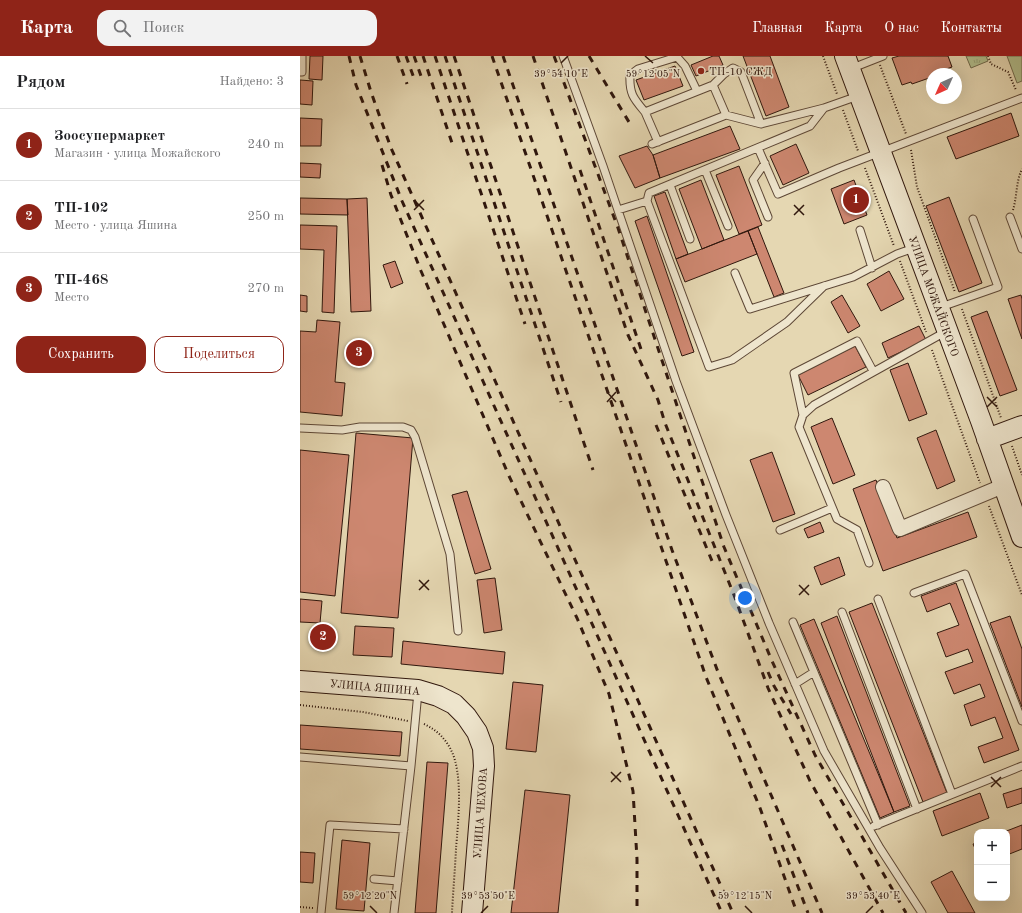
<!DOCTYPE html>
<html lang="ru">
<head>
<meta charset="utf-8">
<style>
  :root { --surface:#fff; --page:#f2f2f2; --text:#202124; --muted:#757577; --line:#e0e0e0; --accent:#8f2418 }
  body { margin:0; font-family:"Old Standard TT",serif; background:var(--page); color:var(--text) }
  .controls { position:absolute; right:12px; bottom:12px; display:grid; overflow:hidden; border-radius:8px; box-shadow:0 4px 16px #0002 }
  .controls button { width:36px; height:36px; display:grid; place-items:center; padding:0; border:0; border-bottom:1px solid var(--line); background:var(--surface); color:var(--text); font:20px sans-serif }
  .compass { position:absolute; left:626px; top:12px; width:36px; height:36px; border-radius:50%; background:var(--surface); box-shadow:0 4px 16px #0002; rotate:225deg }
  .you { position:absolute; left:445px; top:542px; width:14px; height:14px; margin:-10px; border:3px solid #fff; border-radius:50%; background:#1a73e8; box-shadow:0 0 0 6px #1a73e833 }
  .badge { display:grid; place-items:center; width:26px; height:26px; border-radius:50%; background:var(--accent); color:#fff; font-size:13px; font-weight:700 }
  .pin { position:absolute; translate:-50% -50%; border:2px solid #fff; box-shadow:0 1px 4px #0006 }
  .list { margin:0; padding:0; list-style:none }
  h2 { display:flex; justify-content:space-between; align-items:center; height:52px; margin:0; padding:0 16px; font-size:17px }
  h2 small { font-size:13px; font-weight:400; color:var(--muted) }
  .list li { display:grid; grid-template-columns:26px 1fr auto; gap:12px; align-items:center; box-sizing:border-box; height:72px; padding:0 16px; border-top:1px solid var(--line) }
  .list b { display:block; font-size:15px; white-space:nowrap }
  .list p { margin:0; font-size:13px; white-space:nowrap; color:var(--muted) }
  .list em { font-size:13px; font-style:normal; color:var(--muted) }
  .actions { display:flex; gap:8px; padding:12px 16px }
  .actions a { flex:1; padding:9px 0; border:1px solid var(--accent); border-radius:12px; text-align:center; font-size:14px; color:var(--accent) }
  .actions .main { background:var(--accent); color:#fff }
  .icon { flex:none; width:22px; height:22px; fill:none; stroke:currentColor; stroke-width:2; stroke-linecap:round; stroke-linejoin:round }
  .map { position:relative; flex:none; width:722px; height:857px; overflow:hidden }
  header { display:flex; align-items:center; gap:24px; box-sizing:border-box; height:56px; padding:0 20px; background:var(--accent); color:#fff }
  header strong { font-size:19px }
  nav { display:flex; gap:22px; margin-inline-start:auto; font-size:14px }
  .search { width:280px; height:36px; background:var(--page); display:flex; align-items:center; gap:10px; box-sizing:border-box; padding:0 14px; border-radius:12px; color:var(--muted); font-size:15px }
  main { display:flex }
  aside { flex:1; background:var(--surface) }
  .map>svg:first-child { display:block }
  .grass { fill:url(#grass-tufts); stroke:#716b4e }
  .garden { fill:#b2bf8e; stroke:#716b4e }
  .building { fill:#cd8770; stroke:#30170d }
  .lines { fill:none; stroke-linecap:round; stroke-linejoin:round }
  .lane-casing { stroke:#5d4736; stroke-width:9 }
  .street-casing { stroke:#5d4736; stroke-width:16 }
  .secondary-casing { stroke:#30170d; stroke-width:22 }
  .path { stroke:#30170d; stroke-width:2; stroke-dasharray:1 2; stroke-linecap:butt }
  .lane { stroke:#eee5cd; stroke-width:7 }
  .street { stroke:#eee5cd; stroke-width:14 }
  .secondary { stroke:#eee5cd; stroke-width:20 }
  .rail { stroke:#30170d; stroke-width:3; stroke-dasharray:7 7; stroke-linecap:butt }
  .ticks { fill:none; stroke:#30170d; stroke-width:1.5 }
  .poi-dot { fill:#8f2418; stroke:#eee5cd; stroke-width:1.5 }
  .labels { text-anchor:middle; stroke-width:3; stroke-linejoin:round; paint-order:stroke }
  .poi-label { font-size:11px; fill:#30170d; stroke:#eee5cd; text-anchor:start }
  .street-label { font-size:11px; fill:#30170d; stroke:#eee5cd }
  .ticks-label { font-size:10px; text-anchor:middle; fill:#30170d; stroke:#eee5cd; stroke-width:3; stroke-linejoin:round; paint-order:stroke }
</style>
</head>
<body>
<header>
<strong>Карта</strong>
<div class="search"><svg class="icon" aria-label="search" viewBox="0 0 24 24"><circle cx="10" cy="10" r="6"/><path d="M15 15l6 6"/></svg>Поиск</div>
<nav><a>Главная</a><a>Карта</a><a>О нас</a><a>Контакты</a></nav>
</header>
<main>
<aside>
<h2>Рядом<small>Найдено: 3</small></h2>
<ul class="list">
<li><span class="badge">1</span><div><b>Зоосупермаркет</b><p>Магазин · улица Можайского</p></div><em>240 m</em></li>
<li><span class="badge">2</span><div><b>ТП-102</b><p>Место · улица Яшина</p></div><em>250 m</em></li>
<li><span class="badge">3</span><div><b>ТП-468</b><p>Место</p></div><em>270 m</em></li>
</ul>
<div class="actions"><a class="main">Сохранить</a><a>Поделиться</a></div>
</aside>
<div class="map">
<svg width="722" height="857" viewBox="0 0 722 857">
  <defs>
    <pattern id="grass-tufts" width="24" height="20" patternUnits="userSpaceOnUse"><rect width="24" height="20" fill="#b2bf8e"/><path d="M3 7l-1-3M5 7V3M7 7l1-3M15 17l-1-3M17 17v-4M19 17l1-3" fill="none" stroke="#99a379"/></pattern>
  </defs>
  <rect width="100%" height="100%" fill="#e5d7b2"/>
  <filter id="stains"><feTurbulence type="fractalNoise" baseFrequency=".005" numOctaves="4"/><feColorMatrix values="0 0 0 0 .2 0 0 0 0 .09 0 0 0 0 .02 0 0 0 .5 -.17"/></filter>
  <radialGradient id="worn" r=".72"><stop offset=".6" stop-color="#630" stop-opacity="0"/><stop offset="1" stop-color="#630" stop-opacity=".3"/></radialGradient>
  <!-- grass -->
  <path class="grass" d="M666,0h20l2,5 -17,7z"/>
  <!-- garden -->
  <path class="garden" d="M707,0h15v25l-5,2z"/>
  <!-- building -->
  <path class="building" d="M10,0h13l-1,24 -13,-1z
    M413,0h6l4,9 -27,11 -5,-11z
    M443,0h27l19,51 -23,9z
    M599,0h49l4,11 -11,4 1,2 -10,1v3l-20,7 -1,-2 -9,3 -10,-27z
    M375,10l8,20 -39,14 -8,-20z
    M0,24l13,1 -1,24 -12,-1z
    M711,57l8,23 -63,23 -9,-22z
    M0,62l22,1 -1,27h-21z
    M430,70l10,23 -80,29 -7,-23z
    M496,88l13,29 -26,12 -13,-29z
    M347,90l6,9 7,23 -25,10 -16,-32z
    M0,107l21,1 -1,14 -20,-1z
    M439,110l23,59 -23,9 -23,-59z
    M401,124l23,60 -22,9 -23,-60z
    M554,124l13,35 -23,9 -13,-35z
    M365,136l23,62 -12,5 -22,-63z
    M649,141l33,86 -23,9 -33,-86z
    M0,142l47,1 1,16 -48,-1z
    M67,142l4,113 -20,1 -4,-113z
    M347,160l47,136 -12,4 -47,-135z
    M0,169l37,1 -3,87 -12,-1 2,-62 -24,-1z
    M458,171l26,66 -10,4 -26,-66z
    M448,175l9,23 -72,28 -9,-23z
    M95,205l8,22 -12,5 -8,-23z
    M589,215l15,28 -23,12 -14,-27z
    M0,239l7,1v16l-7,-1z
    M542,239l18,31 -12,7 -17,-31z
    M721,239l1,4v40l-14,-40z
    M687,255l30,79 -17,6 -29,-79z
    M17,264l23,2 -5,60 10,1 -3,33 -42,-4v-81l16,1z
    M619,270l7,14 -38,18 -6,-15z
    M555,290l11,21 -58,28 -10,-20z
    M54,291l11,1 -2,12 -10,-2z
    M608,307l19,51 -18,7 -19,-51z
    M532,362l23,57 -22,9 -22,-57z
    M636,374l19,51 -18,8 -20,-51z
    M56,377l57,5 -15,180 -57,-5z
    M0,394l49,5 -14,141 -35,-4z
    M472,396l23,62 -22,8 -23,-62z
    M576,424l21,58 71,-26 9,25 -94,34 -30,-82z
    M167,435l24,78 -16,5 -23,-79z
    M520,466l4,10 -16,6 -4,-9z
    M539,501l6,18 -24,10 -7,-18z
    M195,522l7,52 -18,3 -7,-53z
    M656,527l63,167 -35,13 -6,-16 25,-9 -8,-21 -24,9 -7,-21 21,-8 -5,-13 -26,10 -9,-22 28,-10 -5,-13 -22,8 -9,-24 22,-8 -9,-22 -23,9 -6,-16z
    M0,543l22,2 -2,22 -20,-1z
    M572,547l75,190 -24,9 -74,-190z
    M537,560l73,190 -16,6 -73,-189z
    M710,560l12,33v58l-32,-84z
    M514,563l80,193 -14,6 -80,-193z
    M55,570l39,2 -2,29 -39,-2z
    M19,578l10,1 -1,5 -10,-1z
    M103,585l102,11 -2,22 -102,-10z
    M213,626l30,3 -7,67 -30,-3z
    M0,669l102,7 -2,24 -100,-7z
    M127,706l21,1 -12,150h-21z
    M722,732v15l-15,5 -4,-14z
    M225,734l45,5 -12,118h-47z
    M680,737l9,25 -47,18 -9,-25z
    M722,769v24l-15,6v-23h-3z
    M42,784l28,3 -6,68 -28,-2z
    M677,787v10l-4,-9z
    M0,796l15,1 -2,30 -13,-1z
    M652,815l23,42h-27l-17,-31z"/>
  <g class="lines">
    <defs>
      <path id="lane" d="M263,0l40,110 73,215 50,134 43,108 55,128 56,97 42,65
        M550,13l33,-13
        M0,16h2v-16
        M345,56c-11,-13 -16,-18 -15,-37l8,-6 39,-12 8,9 12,25
        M426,59l-13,-30 11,-11 9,-6 8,4 20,52
        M358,86l-13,-30 68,-27
        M352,88l74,-29 35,9 63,-16
        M458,92l20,46 61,-26 183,-70
        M465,107l-12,17 15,37
        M405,114l23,56
        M370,129l20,54
        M318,154l29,-9
        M710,161l12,32
        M560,174l12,38
        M435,217l15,36 103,-32 44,-23 17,-6
        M524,230l-37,36 -55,38 -23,7 -62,-166 2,-8 161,-67 14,-18 34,-12
        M641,251l57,-20 -25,-68
        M503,359l-9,-42 63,-32 16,30
        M0,372l42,2 18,-3h43l8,3 4,7 35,117 8,77
        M480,474l52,-22
        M569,507l-12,-33 -20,-11 -38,-92 4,-12 11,-10 133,-74
        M614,537l51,-19 57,147
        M578,543l74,195
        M542,556l75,197
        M493,566l85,203
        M495,628l19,-12
        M0,701l111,9
        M574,770l148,-60
        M74,823l24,2
        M21,857l9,-88 74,4
        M94,857l17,-147 7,-74"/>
      <path id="street" d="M583,431l17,42 103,-43"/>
      <path id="secondary" d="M545,0l136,365 41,116
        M687,383l35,-13
        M0,625l118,9 20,6 16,8 12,12 11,16 6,16 1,18 -12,147"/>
    </defs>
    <!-- lane casing -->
    <use href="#lane" class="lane-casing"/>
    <!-- street casing -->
    <use href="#street" class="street-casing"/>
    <!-- secondary casing -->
    <use href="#secondary" class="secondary-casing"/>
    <!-- path -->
    <path class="path" d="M523,0l14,38
      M688,0l3,8 17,8 8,18
      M580,9l26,69
      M543,54l15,41
      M611,94l6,37 38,105
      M565,112l29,78
      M713,154c4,-13 3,-29 9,-41
      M600,205l26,71
      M662,253l39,109
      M632,294l48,133
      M712,390l10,29
      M689,450l33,89
      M0,649l63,7 45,9
      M124,668c11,5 20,13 26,24 14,25 8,73 6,101 -1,21 -3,43 -4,64
      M0,851l13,1"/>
    <!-- lane -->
    <use href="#lane" class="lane"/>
    <!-- street -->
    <use href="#street" class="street"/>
    <!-- secondary -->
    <use href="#secondary" class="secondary"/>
    <!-- rail -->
    <path class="rail" d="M49,0l7,29 46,116 320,712
      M60,0l11,36 20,56 342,765
      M97,0l10,28
      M106,0l9,25
      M114,0l8,23
      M123,0l29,87
      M135,0l90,268
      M145,0l116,346
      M154,0l139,414
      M192,0l214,621 54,131 37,105
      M203,0l169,494 46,122 104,241
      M233,0l95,279 30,65 7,23 69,172 34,93 42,93 73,132
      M254,0l64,172 106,319 48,114 43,94 91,158
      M289,0l43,71
      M82,109l9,30 30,76 88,205 68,142 32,76 24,97 4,68v54
      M280,114l62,182
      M356,369l56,136
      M468,616l6,14 17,28
      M482,789l26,68"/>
  </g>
  <!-- ticks -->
  <path class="ticks" d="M345,0l8,7M261,7l7,-7M114,144l10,10M494,149l10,10M114,154l10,-10M494,159l10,-10M307,336l9,10M687,341l10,10M307,346l9,-10M687,351l10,-10M119,524l10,10M499,529l10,10M119,534l10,-10M499,539l10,-10M311,716l10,10M691,721l10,10M311,726l10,-10M691,731l10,-10M70,850l7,7M445,850l7,7M181,857l7,-7M566,857l7,-7"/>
  <!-- markers -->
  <circle class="poi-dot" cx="401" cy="15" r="4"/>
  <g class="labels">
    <!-- poi labels -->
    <g class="poi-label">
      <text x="409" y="19">ТП-10 СЖД</text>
    </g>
    <!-- street labels -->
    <g class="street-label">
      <text transform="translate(634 240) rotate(70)" y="4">УЛИЦА МОЖАЙСКОГО</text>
      <text transform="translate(75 631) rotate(5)" y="4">УЛИЦА ЯШИНА</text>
      <text transform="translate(180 757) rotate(-86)" y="4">УЛИЦА ЧЕХОВА</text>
    </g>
  </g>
  <g class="ticks-label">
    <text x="261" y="21">39°54'10"E</text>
    <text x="353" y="21">59°12'05"N</text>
    <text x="188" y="843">39°53'50"E</text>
    <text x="573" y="843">39°53'40"E</text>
    <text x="70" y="843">59°12'20"N</text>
    <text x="445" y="843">59°12'15"N</text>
  </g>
  <rect width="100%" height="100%" filter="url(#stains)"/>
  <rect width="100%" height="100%" fill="url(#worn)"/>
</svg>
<div class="controls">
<button>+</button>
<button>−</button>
</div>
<svg class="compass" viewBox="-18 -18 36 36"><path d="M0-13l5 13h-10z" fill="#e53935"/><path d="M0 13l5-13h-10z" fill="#757577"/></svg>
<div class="you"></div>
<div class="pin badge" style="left:556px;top:144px">1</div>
<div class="pin badge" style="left:23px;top:581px">2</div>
<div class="pin badge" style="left:59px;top:297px">3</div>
</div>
</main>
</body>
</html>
